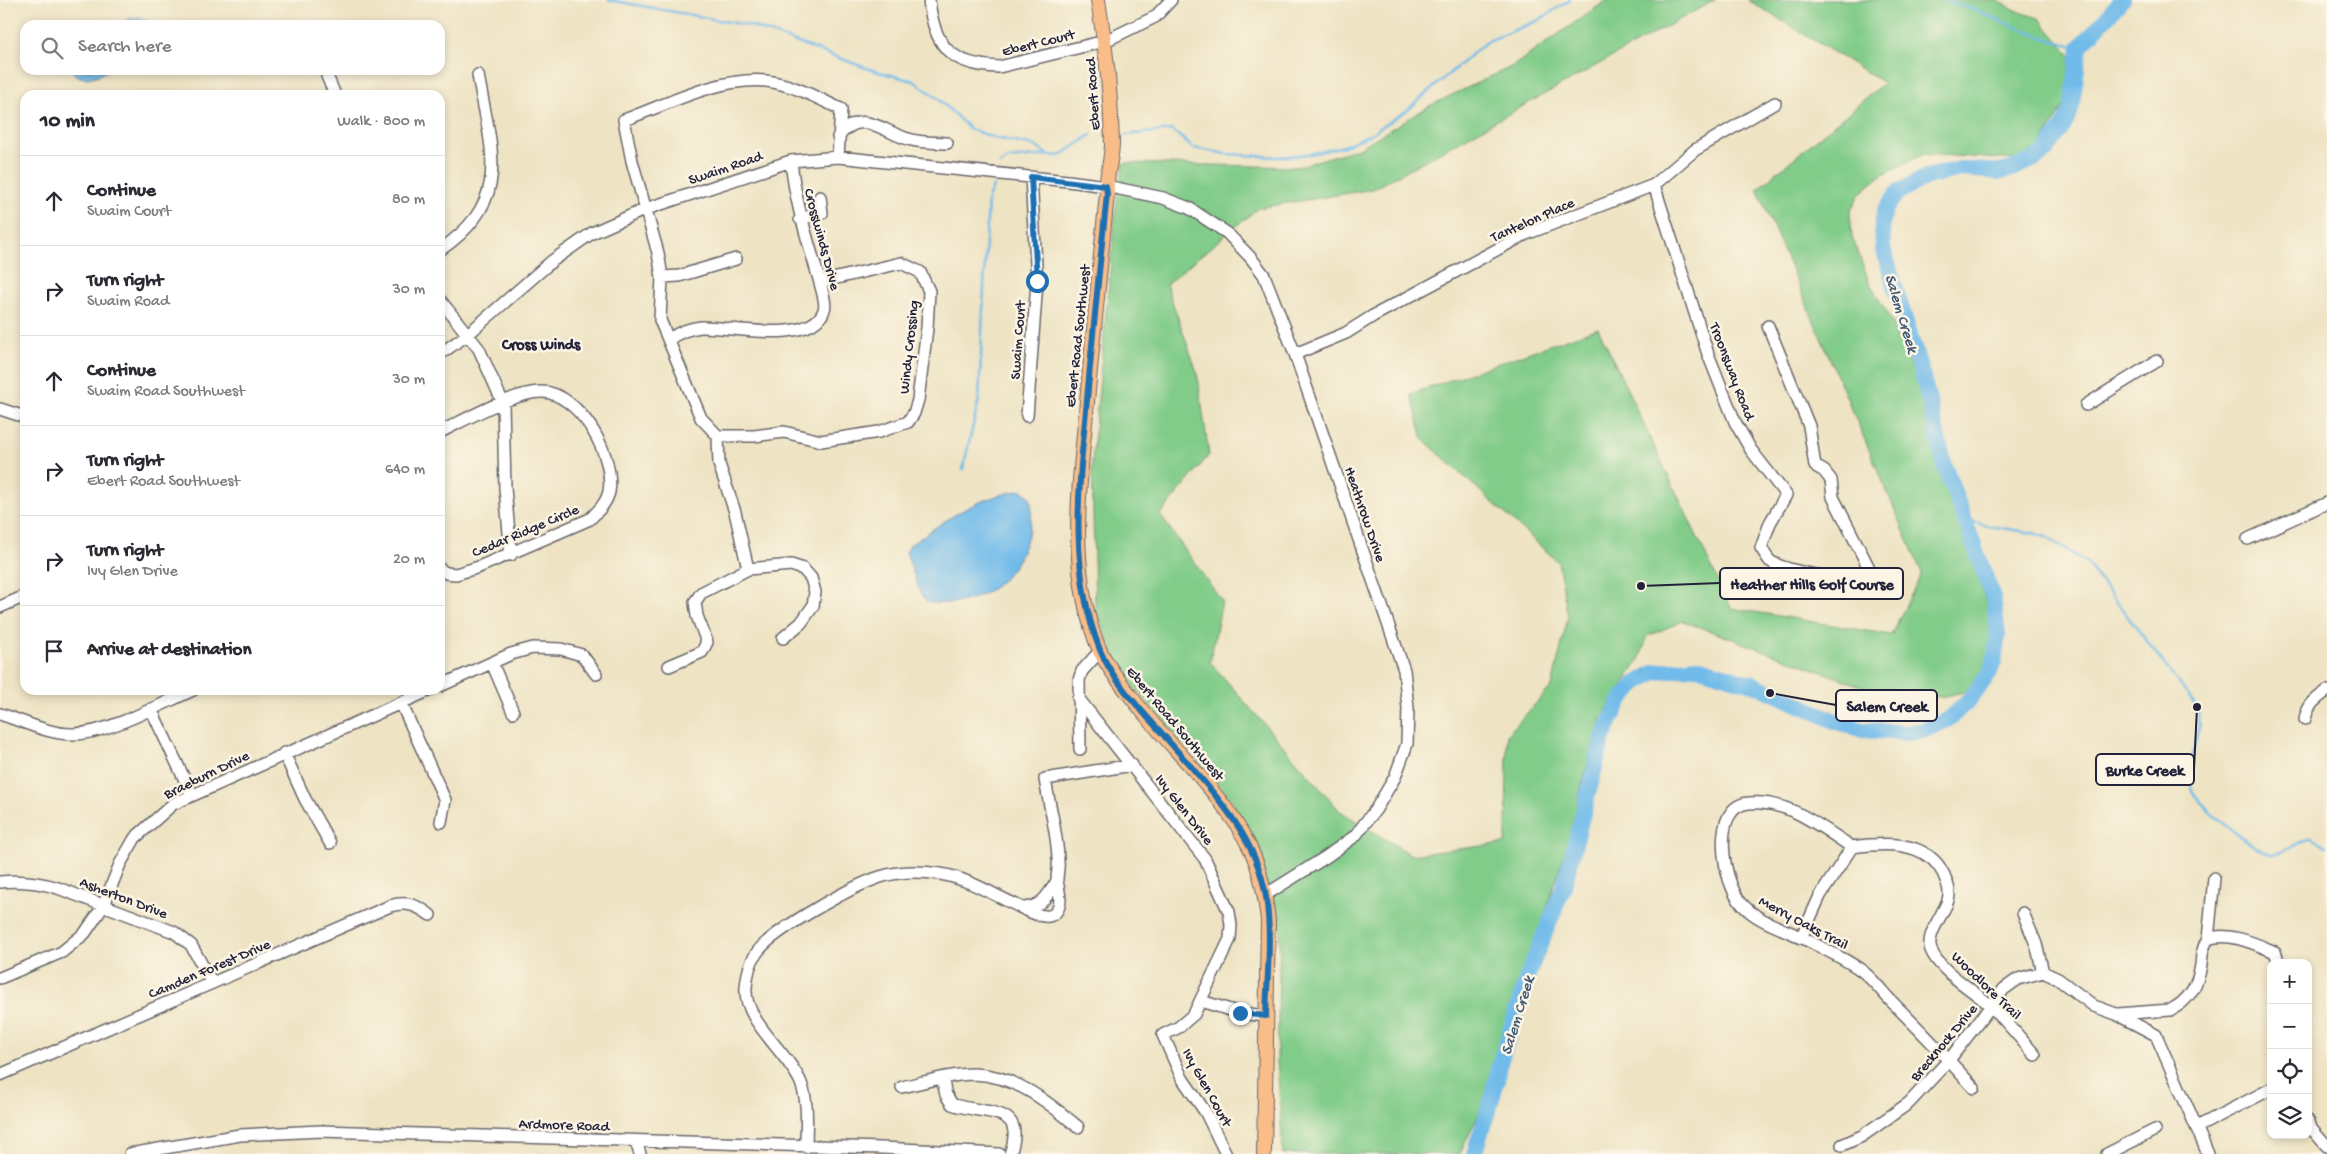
<!DOCTYPE html>
<html lang="en">
<head>
<meta charset="utf-8">
<style>
  :root { --surface:#fff; --page:#f2f2f3; --text:#2b2b33; --muted:#7c7c81; --line:#e1e1e2 }
  body { margin:0; font-family:"Gochi Hand",sans-serif; background:var(--page); color:var(--text) }
  .controls { position:absolute; right:15px; bottom:15px; display:grid; overflow:hidden; border-radius:10px; box-shadow:0 2px 8px #0003 }
  .controls button { width:45px; height:45px; display:grid; place-items:center; padding:0; border:0; border-bottom:1px solid var(--line); background:var(--surface); color:var(--text); font:25px sans-serif }
  .stop { position:absolute; width:15px; height:15px; margin:-11px; border:4px solid #1f6fb2; border-radius:50%; background:#fff }
  .stop.end { background:#1f6fb2; border-color:#fff; box-shadow:0 1px 5px #0008 }
  .list { margin:0; padding:0; list-style:none }
  h2 { display:flex; justify-content:space-between; align-items:center; height:65px; margin:0; padding:0 20px; font-size:21px }
  h2 small { font-size:16px; font-weight:400; color:var(--muted) }
  .list li { display:grid; grid-template-columns:32px 1fr auto; gap:15px; align-items:center; box-sizing:border-box; height:90px; padding:0 20px; border-top:1px solid var(--line) }
  .list b { display:block; font-size:19px; white-space:nowrap }
  .list p { margin:0; font-size:16px; white-space:nowrap; color:var(--muted) }
  .list em { font-size:16px; font-style:normal; color:var(--muted) }
  .icon { flex:none; width:28px; height:28px; fill:none; stroke:currentColor; stroke-width:2; stroke-linecap:round; stroke-linejoin:round }
  .map { position:relative; flex:none; width:2327px; height:1154px; overflow:hidden }
  .search { position:absolute; background:var(--surface); box-shadow:0 2px 8px #0003; left:20px; top:20px; width:425px; height:55px; display:flex; align-items:center; gap:12px; box-sizing:border-box; padding:0 18px; border-radius:15px; color:var(--muted); font-size:19px }
  .panel { position:absolute; background:var(--surface); box-shadow:0 2px 8px #0003; left:20px; top:90px; width:425px; height:605px; border-radius:15px }
  .map>svg:first-child { display:block }
  .green { fill:#81cc89; stroke:#527762 }
  .water { fill:#71bbea; stroke:#4a6e92 }
  .lines { fill:none; stroke-linecap:round; stroke-linejoin:round }
  .stream { stroke:#71bbea; stroke-width:2.5 }
  .river { stroke:#71bbea; stroke-width:16 }
  .minor-casing { stroke:#69666b; stroke-width:14 }
  .major-casing { stroke:#69666b; stroke-width:16 }
  .minor { stroke:#fff; stroke-width:11 }
  .major { stroke:#f8bd88; stroke-width:14 }
  .route { stroke:#1f6fb2; stroke-width:6 }
  .labels { text-anchor:middle; stroke-width:5; stroke-linejoin:round; paint-order:stroke }
  .street-label { font-size:15px; fill:#22223b; stroke:#fcf5e5 }
  .water-label { font-size:16px; font-style:italic; fill:#3e5878; stroke:#fcf5e5 }
  .neighbourhood-label { font-size:16px; font-weight:bold; fill:#22223b; stroke:#fcf5e5 }
  .leader { fill:none; stroke:#22223b; stroke-width:2 }
  .callout-dot { fill:#22223b; stroke:#fcf5e5; stroke-width:2 }
  .callout { fill:#fcf5e5; stroke:#22223b; stroke-width:2 }
  .callout-label { font-size:16px; text-anchor:middle; font-weight:bold; fill:#22223b }
</style>
</head>
<body>
<div class="map">
<svg width="2327" height="1154" viewBox="0 0 2327 1154">
  <rect width="100%" height="100%" fill="#fcf5e5"/>
  <filter id="ink" filterUnits="userSpaceOnUse"><feTurbulence type="fractalNoise" baseFrequency=".02" numOctaves="2"/><feDisplacementMap in="SourceGraphic" scale="10" xChannelSelector="R" yChannelSelector="G"/><feConvolveMatrix kernelMatrix="1 2 1 2 8 2 1 2 1" color-interpolation-filters="sRGB"/></filter>
  <filter id="wash" filterUnits="userSpaceOnUse"><feTurbulence type="fractalNoise" baseFrequency=".0096" numOctaves="4" result="noise"/><feDisplacementMap in="SourceGraphic" scale="20" xChannelSelector="R" yChannelSelector="G"/><feGaussianBlur stdDeviation="1.12" result="paint"/><feColorMatrix in="noise" values="0 0 0 0 0 0 0 0 0 0 0 0 0 0 0 0 0 1.4 0 .05"/><feComposite in="paint" operator="in"/></filter>
  <g filter="url(#wash)">
    <rect width="100%" height="100%" fill="#eee3c3"/>
    <!-- green -->
    <path class="green" d="M1607,0h108l-342,189 -115,19 -92,76 31,88 12,83 -49,60 62,86 -12,61 130,149 71,44 95,-12 1,-108 45,-49 16,-69 -10,-55 -135,-123 -12,-45 187,-66 133,280 160,27 31,-62 -165,-384 127,-106 -136,-83h248l26,13 17,5 32,38 -6,48 -25,43 -22,13 -94,-6 -41,20 -23,19 -10,19 2,25 18,47 24,41 22,52 23,83 46,138 8,38 -6,30 -19,25 -26,6 -62,-4 -197,-72 -35,15 -9,24 -37,57 -19,63 -12,54 -88,271 -23,49h-177l-6,-94 3,-130 -47,-129 -109,-126 -29,-66 -3,-147 25,-265 7,-34 173,4 62,-19 72,-43 82,-39z"/>
    <!-- water -->
    <path class="water" d="M139,17l16,8h-36l10,-6z
      M71,70h39c-14,6 -28,14 -39,0z
      M1022,490c11,7 10,14 9,27 -4,47 -37,86 -86,86 -7,0 -16,2 -21,-4 -6,-9 -14,-36 -18,-47l4,-7c41,-28 62,-46 112,-55z"/>
    <g class="lines">
      <!-- stream -->
      <path class="stream" d="M609,0l142,26 124,45 39,10 22,16 34,32 25,9 40,8 13,9
        M1943,0c47,12 89,39 137,47
        M1125,135l47,-5 21,18 33,6 52,3 32,-3 34,-8 25,-11 37,-24 80,-69 53,-22 31,-20
        M1000,164l8,-5 40,-4 12,1 31,-21
        M963,469l16,-70 9,-201 6,-13
        M1964,518l19,7 50,8 13,4 40,25 111,145c8,26 -14,57 -5,83 5,14 66,64 80,64 13,0 26,-12 39,-16l16,9"/>
      <!-- river -->
      <path class="river" d="M1474,1154l20,-62v-7l3,-3 1,-13 29,-92 36,-88 40,-152 17,-36 15,-17 20,-12 42,-5 59,18 81,37 25,8 46,3 17,-3 24,-11 21,-20 19,-25 5,-12 4,-27 -5,-38 -48,-130 -22,-90 -40,-129 -1,-25 3,-13 12,-17 29,-16 35,-8 39,3 12,-3 23,-10 10,-7 18,-25 8,-17 9,-63 42,-47"/>
    </g>
  </g>
  <g filter="url(#ink)">
    <g class="lines">
      <defs>
        <path id="minor" d="M929,0c5,46 21,65 70,67l106,-26 50,-24 16,-17
          M327,76l8,19
          M838,137c25,-32 47,-2 74,3 11,3 24,2 35,3
          M1654,185l54,169 27,68 16,28 35,45 -16,28 -9,25c3,4 6,10 9,13 18,12 84,23 102,13l-39,-77 -2,-17 -7,-9 -9,-5 -6,-40 -41,-100
          M800,219l22,-6 -2,-16
          M440,250c74,-50 51,-100 38,-175
          M662,277l17,-1 57,-17
          M820,282l81,-19 19,9 9,19 -2,37 -9,72 -4,13 -6,9 -29,10 -58,9 -37,-9 -30,4h-36l-17,-18 -41,-98 2,-43 -4,-24 -26,-92 -8,-41c44,-16 94,-43 142,-39 27,3 51,17 75,28l-3,48
          M440,300l39,49 24,54 2,85 6,67
          M669,339c9,-6 21,-11 32,-12 28,-1 111,19 123,-17 2,-5 0,-11 -1,-16 -12,-46 -27,-84 -32,-133
          M440,354l27,-19 85,-74 40,-28 54,-24 145,-48 47,-4 230,24 38,5 57,12 26,10 38,25 24,25 13,17 31,79 109,316 4,38 -1,36 -12,33 -19,32 -21,27 -29,21 -61,38
          M1295,354l51,-21 27,-17 153,-82 128,-49 41,-35 80,-47
          M2086,405l71,-44
          M0,409l25,8
          M1027,416l10,-134 -6,-105
          M440,432c25,-12 83,-46 110,-39 34,9 65,65 59,99 -3,12 -11,19 -19,27l-111,48 -23,7 -10,-1 -6,-4
          M718,436l1,28 16,48 13,57
          M2248,539l79,-36
          M0,607l25,-11
          M492,663l21,49
          M669,666l33,-14 5,-10 -10,-26 -2,-14 6,-9 47,-24 43,-4 12,4 8,9 4,14 -2,14 -12,17 -18,15
          M440,686l71,-32 22,-6 28,1 21,6 14,19
          M1078,698l127,161 24,53 2,13 -1,14 -36,75 -15,13 -16,8 19,43 24,35 20,41
          M401,703l44,97 -4,22
          M151,709l41,86
          M0,714c23,7 50,21 74,20 35,-1 87,-30 119,-44
          M2305,719c3,-15 11,-20 22,-28
          M1080,749l-1,-69 3,-9 18,-20
          M284,753l21,46 25,44
          M1852,847c-30,-19 -64,-48 -103,-44 -40,3 -26,81 -7,101 15,17 39,24 59,33 19,10 39,19 57,31 13,8 24,24 35,35 28,28 55,56 81,85
          M0,882c21,-2 38,0 58,6l116,44 17,13 21,38
          M1024,908c18,-1 24,-13 33,-27
          M2023,913l13,31 7,28
          M1801,938l19,-42 32,-49c32,-4 75,-8 92,28 3,8 7,16 4,25 -4,14 -23,35 -17,50 8,21 44,41 61,57 15,15 29,32 43,48
          M2208,939c20,-8 48,5 67,13l4,11
          M0,978l62,-26 23,-19 19,-28 16,-41 15,-26 38,-34 257,-114
          M1201,1001l39,12 26,3
          M2118,1014l52,-4c18,-8 28,-25 31,-45 1,-10 1,-17 7,-26l6,-61
          M0,1075l390,-169c16,-5 27,-1 40,9
          M942,1078l4,17 6,9c32,12 76,-1 58,50
          M902,1087c23,-5 48,-13 72,-13 41,1 74,28 104,53
          M2308,1121l4,8 15,17
          M2197,1127l74,-38
          M636,1142l4,12
          M1842,1145l20,-9 47,-33 40,-43 55,-71 14,-10 25,-7 15,7 36,27 22,8 40,21 52,119
          M806,1147c0,-20 3,-44 -5,-64 -13,-31 -58,-62 -55,-96 1,-12 3,-23 10,-33 13,-22 97,-68 124,-77 19,-6 40,-6 60,-3 27,4 52,20 76,31 8,4 20,11 29,11 3,1 8,-1 10,-3 9,-9 3,-24 2,-33 0,-6 2,-13 1,-19 0,-27 -9,-55 -13,-82l87,-14
          M130,1154l110,-19 81,-4 561,17 117,6
          M2107,1154l48,-24"/>
        <path id="major" d="M1098,0c8,48 13,95 14,143 0,17 -7,34 -5,50 -7,70 -14,139 -20,208 -7,83 -21,171 13,250 9,19 23,35 36,52 37,48 87,90 114,145 11,22 15,48 18,72l-4,234"/>
      </defs>
      <!-- minor casing -->
      <use href="#minor" class="minor-casing"/>
      <!-- major casing -->
      <use href="#major" class="major-casing"/>
      <!-- minor -->
      <use href="#minor" class="minor"/>
      <!-- major -->
      <use href="#major" class="major"/>
    </g>
  </g>
  <g class="lines" filter="url(#ink)">
    <!-- route -->
    <path class="route" d="M1037,281l-6,-104 75,9 1,8c-7,68 -14,137 -20,206 -8,84 -19,169 13,250 13,32 43,62 66,88 40,47 90,94 100,159 6,39 1,80 0,119l-26,-3"/>
  </g>
  <g class="labels">
    <!-- street labels -->
    <g class="street-label">
      <text transform="translate(1038 42) rotate(-14)" y="5">Ebert Court</text>
      <text transform="translate(1092 94) rotate(-94)" y="5">Ebert Road</text>
      <text transform="translate(725 167) rotate(-19)" y="5">Swaim Road</text>
      <text transform="translate(1532 219) rotate(-24)" y="5">Tantelon Place</text>
      <text transform="translate(823 239) rotate(75)" y="5">Crosswinds Drive</text>
      <text transform="translate(1077 336) rotate(-84)" y="5">Ebert Road Southwest</text>
      <text transform="translate(1017 340) rotate(-86)" y="5">Swaim Court</text>
      <text transform="translate(908 347) rotate(-84)" y="5">Windy Crossing</text>
      <text transform="translate(1733 371) rotate(69)" y="5">Troonsway Road</text>
      <text transform="translate(1366 514) rotate(71)" y="5">Heathrow Drive</text>
      <text transform="translate(525 530) rotate(-23)" y="5">Cedar Ridge Circle</text>
      <text transform="translate(1176 723) rotate(50)" y="5">Ebert Road Southwest</text>
      <text transform="translate(206 774) rotate(-26)" y="5">Braeburn Drive</text>
      <text transform="translate(1185 809) rotate(52)" y="5">Ivy Glen Drive</text>
      <text transform="translate(124 897) rotate(21)" y="5">Asherton Drive</text>
      <text transform="translate(1804 922) rotate(28)" y="5">Merry Oaks Trail</text>
      <text transform="translate(209 968) rotate(-23)" y="5">Camden Forest Drive</text>
      <text transform="translate(1987 985) rotate(44)" y="5">Woodlore Trail</text>
      <text transform="translate(1943 1042) rotate(-50)" y="5">Brecknock Drive</text>
      <text transform="translate(1208 1087) rotate(61)" y="5">Ivy Glen Court</text>
      <text transform="translate(564 1124) rotate(2)" y="5">Ardmore Road</text>
    </g>
    <!-- water labels -->
    <g class="water-label">
      <text transform="translate(1903 313) rotate(73)" y="6">Salem Creek</text>
      <text transform="translate(1516 1015) rotate(-73)" y="6">Salem Creek</text>
    </g>
    <!-- neighbourhood labels -->
    <g class="neighbourhood-label">
      <text x="541" y="349">Cross Winds</text>
    </g>
  </g>
  <!-- callouts -->
  <path class="leader" d="M1641 586L1720 583M1770 693L1836 705M2197 707L2194 769"/>
  <g class="callout-dot">
    <circle cx="1641" cy="586" r="5"/>
    <circle cx="1770" cy="693" r="5"/>
    <circle cx="2197" cy="707" r="5"/>
  </g>
  <g class="callout">
    <rect x="1720" y="568" width="183" height="31" rx="5"/>
    <rect x="1836" y="690" width="101" height="31" rx="5"/>
    <rect x="2096" y="754" width="98" height="31" rx="5"/>
  </g>
  <g class="callout-label">
    <text x="1812" y="589">Heather Hills Golf Course</text>
    <text x="1887" y="711">Salem Creek</text>
    <text x="2145" y="775">Burke Creek</text>
  </g>
</svg>
<div class="controls">
<button>+</button>
<button>−</button>
<button><svg class="icon" aria-label="locate" viewBox="0 0 24 24"><circle cx="12" cy="12" r="6"/><path d="M12 2v4M12 18v4M2 12h4M18 12h4"/></svg></button>
<button><svg class="icon" aria-label="layers" viewBox="0 0 24 24"><path d="M12 4l9 5-9 5-9-5zM3 14l9 5 9-5"/></svg></button>
</div>
<div class="stop" style="left:1037px;top:281px"></div>
<div class="stop end" style="left:1240px;top:1013px"></div>
<div class="search"><svg class="icon" aria-label="search" viewBox="0 0 24 24"><circle cx="10" cy="10" r="6"/><path d="M15 15l6 6"/></svg>Search here</div>
<section class="panel">
<h2>10 min<small>Walk · 800 m</small></h2>
<ul class="list">
<li><svg class="icon" aria-label="ahead" viewBox="0 0 24 24"><path d="M12 20V5M6 11l6-6 6 6"/></svg><div><b>Continue</b><p>Swaim Court</p></div><em>80 m</em></li>
<li><svg class="icon" aria-label="right" viewBox="0 0 24 24"><path d="M7 20v-9h11M14 6l5 5-5 5"/></svg><div><b>Turn right</b><p>Swaim Road</p></div><em>30 m</em></li>
<li><svg class="icon" aria-label="ahead" viewBox="0 0 24 24"><path d="M12 20V5M6 11l6-6 6 6"/></svg><div><b>Continue</b><p>Swaim Road Southwest</p></div><em>30 m</em></li>
<li><svg class="icon" aria-label="right" viewBox="0 0 24 24"><path d="M7 20v-9h11M14 6l5 5-5 5"/></svg><div><b>Turn right</b><p>Ebert Road Southwest</p></div><em>640 m</em></li>
<li><svg class="icon" aria-label="right" viewBox="0 0 24 24"><path d="M7 20v-9h11M14 6l5 5-5 5"/></svg><div><b>Turn right</b><p>Ivy Glen Drive</p></div><em>20 m</em></li>
<li><svg class="icon" aria-label="arrive" viewBox="0 0 24 24"><path d="M6 21V4h12l-3 4 3 4H6"/></svg><div><b>Arrive at destination</b></div></li>
</ul>
</section>
</div>
</body>
</html>
